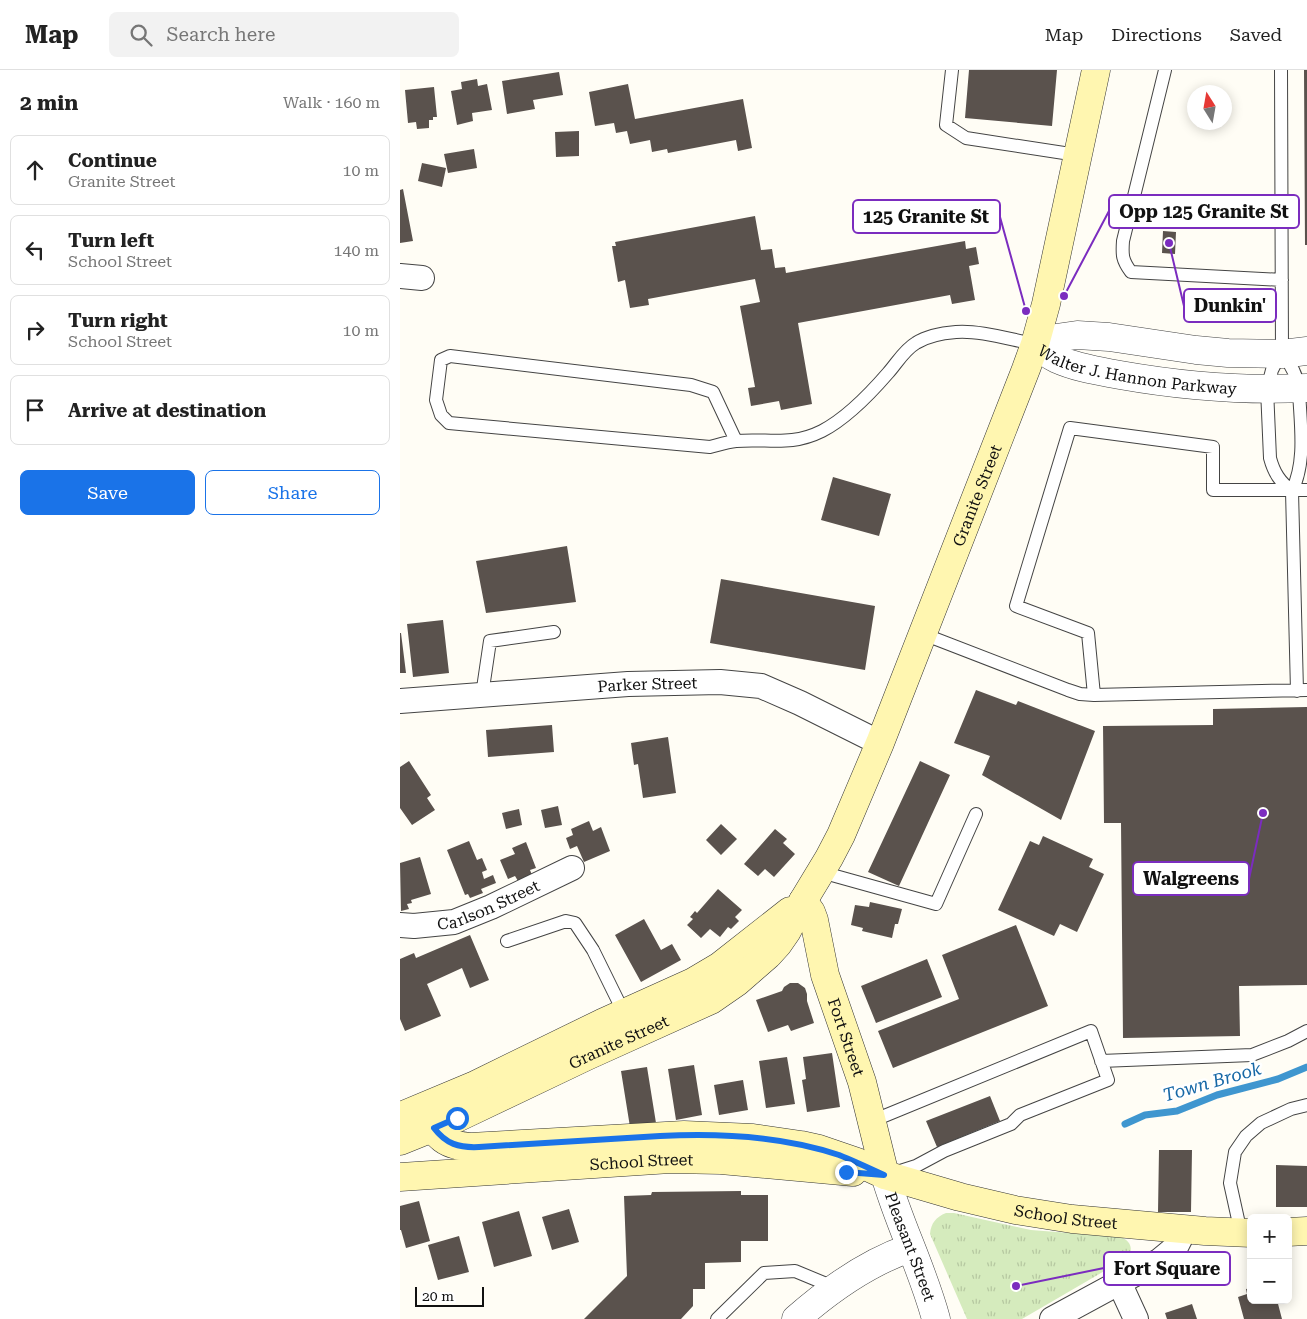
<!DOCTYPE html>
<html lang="en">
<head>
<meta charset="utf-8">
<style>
  :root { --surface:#fff; --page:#f2f2f2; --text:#222; --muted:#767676; --line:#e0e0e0; --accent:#1a73e8 }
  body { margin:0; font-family:"Roboto Serif",serif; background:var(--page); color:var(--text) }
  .controls { position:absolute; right:15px; bottom:15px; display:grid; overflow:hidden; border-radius:8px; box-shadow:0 2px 12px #0003 }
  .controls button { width:45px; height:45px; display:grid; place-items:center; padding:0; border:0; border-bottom:1px solid var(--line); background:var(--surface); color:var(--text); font:25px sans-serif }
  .compass { position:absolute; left:787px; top:15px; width:45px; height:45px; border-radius:50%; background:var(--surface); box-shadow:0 2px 12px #0003; rotate:349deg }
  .scale { position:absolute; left:15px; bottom:12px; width:69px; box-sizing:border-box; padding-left:5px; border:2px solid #111; border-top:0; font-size:14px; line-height:18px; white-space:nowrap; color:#111; -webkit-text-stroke:4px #fff; paint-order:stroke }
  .stop { position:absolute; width:15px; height:15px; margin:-11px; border:4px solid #1a73e8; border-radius:50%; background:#fff }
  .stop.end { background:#1a73e8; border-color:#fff; box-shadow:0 1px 5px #0008 }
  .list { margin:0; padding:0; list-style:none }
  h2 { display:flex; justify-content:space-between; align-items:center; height:65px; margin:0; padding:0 20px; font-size:21px }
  h2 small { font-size:16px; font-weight:400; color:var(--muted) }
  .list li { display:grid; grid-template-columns:32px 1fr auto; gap:15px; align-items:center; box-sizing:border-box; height:70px; margin:0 10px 10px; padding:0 10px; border:1px solid var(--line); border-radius:8px }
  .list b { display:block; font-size:19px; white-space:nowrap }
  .list p { margin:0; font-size:16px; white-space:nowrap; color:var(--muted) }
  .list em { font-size:16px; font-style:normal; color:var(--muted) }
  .actions { display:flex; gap:10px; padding:15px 20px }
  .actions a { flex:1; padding:11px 0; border:1px solid var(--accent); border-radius:8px; text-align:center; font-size:18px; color:var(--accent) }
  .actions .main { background:var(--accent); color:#fff }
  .icon { flex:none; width:28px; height:28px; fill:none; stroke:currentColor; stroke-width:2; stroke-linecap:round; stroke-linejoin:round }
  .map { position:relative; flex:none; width:907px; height:1249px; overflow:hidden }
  header { display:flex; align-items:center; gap:30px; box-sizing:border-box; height:70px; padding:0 25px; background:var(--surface); border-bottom:1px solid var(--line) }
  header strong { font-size:24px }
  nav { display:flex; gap:28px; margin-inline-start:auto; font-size:18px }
  .search { width:350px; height:45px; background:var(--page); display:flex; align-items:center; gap:12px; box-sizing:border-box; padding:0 18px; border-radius:8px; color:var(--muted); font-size:19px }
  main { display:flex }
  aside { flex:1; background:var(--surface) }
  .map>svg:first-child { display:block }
  .park { fill:url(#park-tufts) }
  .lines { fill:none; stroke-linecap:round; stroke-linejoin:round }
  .stream { stroke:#3f96cf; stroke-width:7 }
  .building { fill:#5a524d }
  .service-casing { stroke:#444; stroke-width:14 }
  .minor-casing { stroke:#444; stroke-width:26 }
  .tertiary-casing { stroke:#444; stroke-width:29 }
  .secondary-casing { stroke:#333; stroke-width:29 }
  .service { stroke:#fff; stroke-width:12 }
  .minor { stroke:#fff; stroke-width:24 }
  .tertiary { stroke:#fff; stroke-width:28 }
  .secondary { stroke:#fff6b0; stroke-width:28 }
  .route { stroke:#1a73e8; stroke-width:6 }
  .labels { text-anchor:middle; stroke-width:5; stroke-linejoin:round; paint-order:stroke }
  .street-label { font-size:16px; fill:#111; stroke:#fff }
  .water-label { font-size:18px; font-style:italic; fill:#1768a6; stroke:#fff }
  .leader { fill:none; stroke:#7b2cbf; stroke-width:2 }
  .callout-dot { fill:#7b2cbf; stroke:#fff; stroke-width:2 }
  .callout { fill:#fff; stroke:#7b2cbf; stroke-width:2 }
  .callout-label { font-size:18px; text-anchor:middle; font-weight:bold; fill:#111 }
</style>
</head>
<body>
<header>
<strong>Map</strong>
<div class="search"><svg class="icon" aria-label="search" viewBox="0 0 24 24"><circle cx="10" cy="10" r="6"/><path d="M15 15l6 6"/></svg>Search here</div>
<nav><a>Map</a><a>Directions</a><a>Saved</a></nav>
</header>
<main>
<aside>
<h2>2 min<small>Walk · 160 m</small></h2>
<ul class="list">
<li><svg class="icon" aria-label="ahead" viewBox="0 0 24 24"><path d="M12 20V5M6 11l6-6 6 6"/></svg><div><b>Continue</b><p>Granite Street</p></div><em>10 m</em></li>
<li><svg class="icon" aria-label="left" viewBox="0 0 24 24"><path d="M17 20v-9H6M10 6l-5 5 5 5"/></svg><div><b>Turn left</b><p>School Street</p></div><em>140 m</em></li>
<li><svg class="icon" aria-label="right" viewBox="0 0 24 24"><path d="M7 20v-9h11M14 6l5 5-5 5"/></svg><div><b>Turn right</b><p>School Street</p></div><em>10 m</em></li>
<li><svg class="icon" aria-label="arrive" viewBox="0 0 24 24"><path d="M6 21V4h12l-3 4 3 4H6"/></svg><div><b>Arrive at destination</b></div></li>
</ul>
<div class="actions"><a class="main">Save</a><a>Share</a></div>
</aside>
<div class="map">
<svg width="907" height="1249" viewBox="0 0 907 1249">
  <defs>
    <pattern id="park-tufts" width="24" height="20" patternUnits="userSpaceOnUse" patternTransform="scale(1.25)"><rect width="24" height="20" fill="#d5ebbd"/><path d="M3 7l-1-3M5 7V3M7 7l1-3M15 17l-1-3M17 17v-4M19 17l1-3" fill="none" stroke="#b6c8a1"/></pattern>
  </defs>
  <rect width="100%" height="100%" fill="#fffdf5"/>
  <!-- park -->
  <path class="park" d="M546,1143h8l77,17 90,7c10,4 14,14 4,22l-103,60h-55l-37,-85c1,-11 6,-17 16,-21z"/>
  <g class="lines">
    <!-- stream -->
    <path class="stream" d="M725,1054l20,-9 32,-4 40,-16 61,-16 29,-12"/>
  </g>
  <!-- building -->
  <path class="building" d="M569,0h88l-5,56 -87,-8z
    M904,0h3v175h-2z
    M159,2l4,23 -30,5 2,9 -28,5 -5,-33z
    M77,9l1,7 9,-2 5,26 -20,3 1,8 -16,4 -6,-34 11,-2 -1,-7z
    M228,14l7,35 108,-20 9,49 -14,3 -2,-11 -68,13 -1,-4 -15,3 -2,-12 -20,4 -3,-13 -11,2 -2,-10 -19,3 -6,-34z
    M34,17l3,30h-4v3h-4v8l-12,1 -1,-7 -8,1 -3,-33z
    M179,61v25l-23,1 -1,-25z
    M74,79l3,19 -29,5 -4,-19z
    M22,93l24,5 -4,19 -24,-6z
    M3,119l10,52 -13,2v-53z
    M355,146l6,34 11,-1 3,19 10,-1 1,6 179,-32 1,8 10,-2 3,17 -10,2 6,34 -23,4 -2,-9 -152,28 14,81 -31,6 -2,-9 -28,5 -3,-18 7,-1 -15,-81 20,-4 -5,-23 -107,20 1,6 -19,3 -5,-28 -7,2 -6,-36h4l-1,-4z
    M763,161l13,1 -1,22 -13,-1z
    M433,407l58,17 -12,42 -58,-16z
    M167,476l9,56 -90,11 -10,-52z
    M321,509l154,27 -10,64 -155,-27z
    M43,550l6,53 -36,4 -6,-53z
    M0,563h1l5,40h-6z
    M576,620l40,15 2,-4 77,30 -34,89 -79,-45 8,-19 -36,-13z
    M907,637v278l-68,1 1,50 -117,2 -2,-215h-17l-1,-97 110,-1v-16z
    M152,655l2,27 -66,5 -2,-27z
    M268,667l8,56 -33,5 -5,-34 -4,1 -3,-22z
    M9,691l22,34 -4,3 8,12 -23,15 -12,-17v-41z
    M520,691l30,14 -51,111 -31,-14z
    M158,736l4,19 -17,3 -4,-18z
    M119,739l3,16 -16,4 -4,-16z
    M189,751l4,10 8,-4 9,24 -26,11 -7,-16 -7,3 -4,-11 7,-3 -2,-6z
    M321,754l16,15 -16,16 -15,-15z
    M375,759l12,10 -4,4 12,11 -21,23 -9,-8 -7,7 -14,-12z
    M643,766l50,23 -4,8 15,7 -27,58 -17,-8 -6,12 -56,-26 32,-69 9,4z
    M69,771l8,19 5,-2 5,12 -5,2 2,7 9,-4 3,8 -15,6 2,4 -13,5 -2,-4 -3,1 -18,-45z
    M126,772l10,26 -6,2 2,5 -14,6 -3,-5 -7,3 -8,-19 15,-6 -3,-6z
    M20,787l11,37 -20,6 1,3 -5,1 2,5 -8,2 -1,-48z
    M318,819l24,21 -7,7 4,4 -8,8 -3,-2 -8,10 -10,-8 -9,9 -14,-13 6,-6 -3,-2 5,-6 2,2z
    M470,832l32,7 -4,15h-3l-3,14 -30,-7 1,-3 -12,-3 4,-20 14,2z
    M244,849l17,31 11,-6 9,16 -40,22 -26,-47z
    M616,855l32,81 -155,62 -15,-37 81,-32 -17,-44z
    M70,865l19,45 -19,8 -8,-20 -35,16 14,32 -36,15 -5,-12v-60l14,-6 2,5z
    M527,889l15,38 -66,26 -15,-37z
    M390,913h8l7,5 2,6v7l7,22 -23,8 -3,-6 -20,7 -12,-32 26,-9 2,-4z
    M432,983l8,54 -33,5 -5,-32 4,-1 -3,-22z
    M387,987l8,47 -29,4 -7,-47z
    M294,995l8,50 -26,5 -8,-51z
    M247,997l9,56 -26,4 -9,-56z
    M343,1010l5,30 -29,5 -5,-30z
    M590,1026l10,25 -63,26 -11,-26z
    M759,1080h33l-1,62h-33z
    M876,1095l31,1v41h-31z
    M341,1121v4h27v46h-27v21l-36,1v26h-12v17l-12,13h-97l43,-43 -3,-80 27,-1 1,-3z
    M19,1131l11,40 -24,7 -5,-18h-1v-24z
    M169,1139l10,33 -27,8 -10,-33z
    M119,1141l13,45 -38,11 -12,-45z
    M59,1166l10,36 -31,8 -10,-35z
    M851,1218v12h26l5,19h-38l-6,-22 9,-3 -1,-5z
    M792,1234l5,15h-30l-2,-6z"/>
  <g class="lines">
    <defs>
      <path id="service" d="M552,0l-6,55 20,13 111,17
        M765,0l-42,171c-1,14 -1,19 8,31l151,8
        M881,0l1,284 -6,8 -4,8 -5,19 3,69c4,15 10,24 22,33
        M883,284c8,11 14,21 16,35 1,33 8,71 -7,102l5,200
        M336,371l-23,-49 -22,-7 -241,-29 -9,4 -5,40 5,15 8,8 261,24c8,-2 17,-5 26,-6 32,-3 54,6 86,-10 25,-13 47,-36 66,-58 9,-10 16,-23 28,-30 11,-7 27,-10 40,-11 23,-2 56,8 79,12
        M523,564l145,56 12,4 14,1 213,-5
        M82,625l8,-54 64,-9
        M694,625l-6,-62 -72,-27 54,-178 143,19v43h94
        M421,802l115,32 40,-90
        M107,871l59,-20 9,2 18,27 31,63
        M701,991l151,-6 36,-14 19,-10
        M472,1051l219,-90 17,49 -88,35 -9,9 -67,27 -28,15 -22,7
        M841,1163l-11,-50 5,-31 11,-16 15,-13 30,-14 16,-4
        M317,1249l47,-46 31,-2 41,17"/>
      <g id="minor">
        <path d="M0,206l22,2"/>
        <path id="s1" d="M0,631l228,-17 92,-2 41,4 39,17 80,40"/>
        <path id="s2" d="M0,855l14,1 40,-4 37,-15 81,-39"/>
        <path d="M719,1212l17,37"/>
        <path d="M652,1249l107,-58 17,-14 4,-8 2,-10"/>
      </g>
      <g id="tertiary">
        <path id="s3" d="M635,274c7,6 14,11 22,15 20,9 42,12 63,16 62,11 124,16 187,13"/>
        <path d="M635,274l14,-5 28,-4 32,2 87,13 32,3 54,1 25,-3"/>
        <path id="s4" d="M485,1105c14,49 38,95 51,144"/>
        <path d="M396,1249c33,-29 73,-57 114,-71"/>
      </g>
      <g id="secondary">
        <path id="s5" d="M403,831l8,11 3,8 11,55 37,107 23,93"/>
        <path d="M1,1046l72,-30 129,-63 91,-41 27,-16 70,-55"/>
        <path id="s6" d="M0,1047c29,-5 25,8 43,22 8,6 18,7 27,8l214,-12 69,3 48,7 18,4 38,13 28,13 75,22 55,13 57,9 133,12 46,2"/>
        <path id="s7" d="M0,1071l57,-23 130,-62 124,-56 26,-18 31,-27 10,-11 9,-13 16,-30 26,-43 12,-23 39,-92 146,-374 9,-25 11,-40 50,-234"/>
        <path id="s8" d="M0,1107l270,-18 51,1 132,12"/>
        <path d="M888,1162l19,-1"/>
      </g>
    </defs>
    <!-- service casing -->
    <use href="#service" class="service-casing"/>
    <!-- minor casing -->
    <use href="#minor" class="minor-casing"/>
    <!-- tertiary casing -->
    <use href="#tertiary" class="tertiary-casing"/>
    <!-- secondary casing -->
    <use href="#secondary" class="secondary-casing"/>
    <!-- service -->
    <use href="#service" class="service"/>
    <!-- minor -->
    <use href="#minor" class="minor"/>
    <!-- tertiary -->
    <use href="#tertiary" class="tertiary"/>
    <!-- secondary -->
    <use href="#secondary" class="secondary"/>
  </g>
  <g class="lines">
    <!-- route -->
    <path class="route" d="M57,1048l-23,10c12,16 25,20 45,19l181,-11c58,-3 123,0 179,19 15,6 30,13 45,20l-38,-3"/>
  </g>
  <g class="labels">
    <!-- street labels -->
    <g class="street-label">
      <text dy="6" stroke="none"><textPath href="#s3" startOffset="108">Walter J. Hannon Parkway</textPath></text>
      <text dy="6" stroke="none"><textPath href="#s7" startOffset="921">Granite Street</textPath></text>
      <text dy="6" stroke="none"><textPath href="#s1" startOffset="248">Parker Street</textPath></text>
      <text dy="6" stroke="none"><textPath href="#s2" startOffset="92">Carlson Street</textPath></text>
      <text dy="6" stroke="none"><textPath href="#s5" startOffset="144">Fort Street</textPath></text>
      <text dy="6" stroke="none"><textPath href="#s7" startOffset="240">Granite Street</textPath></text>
      <text dy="6" stroke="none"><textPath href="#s8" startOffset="242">School Street</textPath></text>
      <text dy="6" stroke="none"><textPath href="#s6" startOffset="688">School Street</textPath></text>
      <text dy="6" stroke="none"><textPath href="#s4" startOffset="76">Pleasant Street</textPath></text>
    </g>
    <!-- water labels -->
    <g class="water-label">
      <text transform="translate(812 1012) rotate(-16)" y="6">Town Brook</text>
    </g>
  </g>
  <!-- callouts -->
  <path class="leader" d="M664 226L709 141M626 241L600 147M769 173L784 236M863 743L849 809M616 1216L704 1198"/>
  <g class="callout-dot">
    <circle cx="664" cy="226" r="5"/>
    <circle cx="626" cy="241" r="5"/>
    <circle cx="769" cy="173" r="5"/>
    <circle cx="863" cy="743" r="5"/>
    <circle cx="616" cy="1216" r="5"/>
  </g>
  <g class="callout">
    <rect x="709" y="125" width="190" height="33" rx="5"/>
    <rect x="453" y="130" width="147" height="33" rx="5"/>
    <rect x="784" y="219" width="92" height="33" rx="5"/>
    <rect x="733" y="792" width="116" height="33" rx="5"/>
    <rect x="704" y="1182" width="126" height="33" rx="5"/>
  </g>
  <g class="callout-label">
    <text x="804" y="148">Opp 125 Granite St</text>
    <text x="526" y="153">125 Granite St</text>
    <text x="830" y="242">Dunkin'</text>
    <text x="791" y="815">Walgreens</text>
    <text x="767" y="1205">Fort Square</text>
  </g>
</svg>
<div class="controls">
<button>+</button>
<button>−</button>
</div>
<svg class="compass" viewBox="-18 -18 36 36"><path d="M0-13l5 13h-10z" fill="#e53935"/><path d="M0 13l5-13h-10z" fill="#767676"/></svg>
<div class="scale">20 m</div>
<div class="stop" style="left:57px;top:1048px"></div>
<div class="stop end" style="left:446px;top:1102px"></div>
</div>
</main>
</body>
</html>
